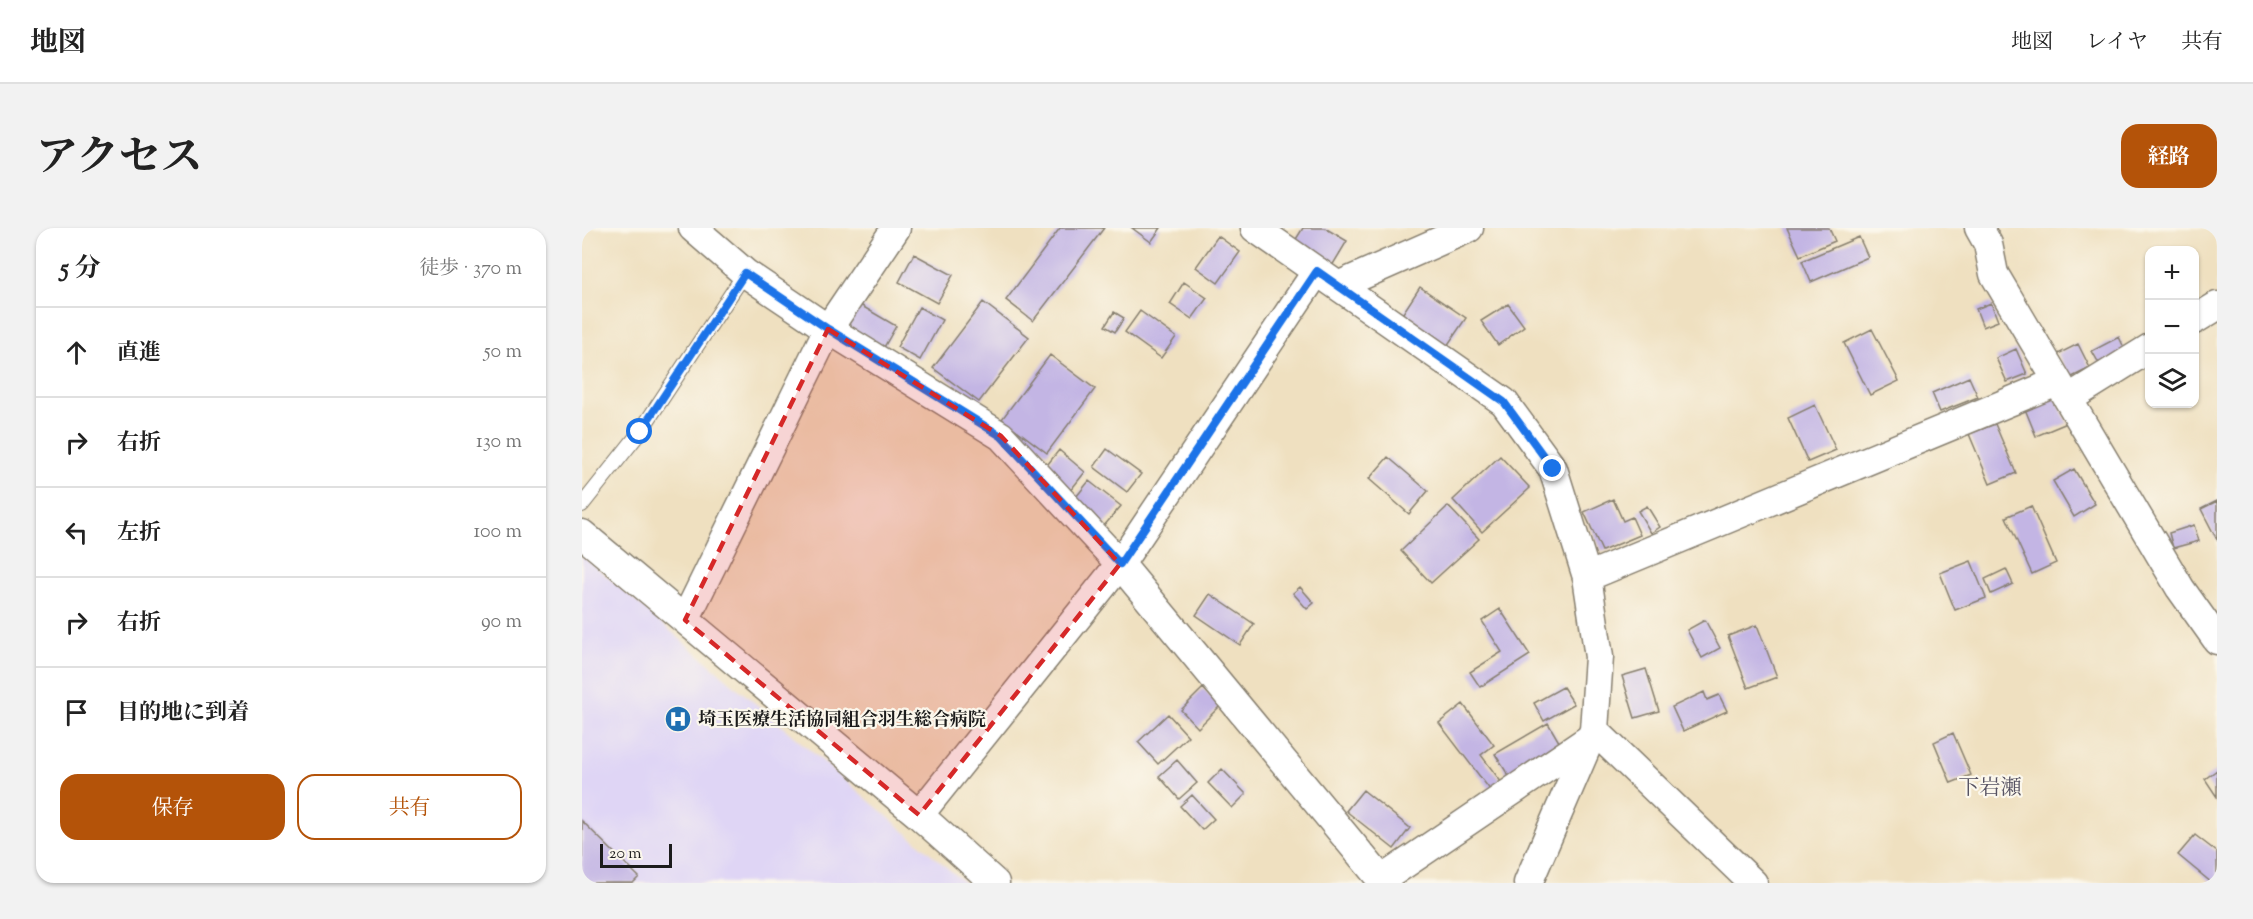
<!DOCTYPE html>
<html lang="ja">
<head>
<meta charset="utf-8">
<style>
  :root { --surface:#fff; --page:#f2f2f2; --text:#222; --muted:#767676; --line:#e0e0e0; --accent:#b45309 }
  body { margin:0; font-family:"Sorts Mill Goudy","Noto Serif JP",serif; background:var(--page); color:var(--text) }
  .controls { position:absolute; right:18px; top:18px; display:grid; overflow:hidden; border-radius:12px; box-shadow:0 2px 4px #0004 }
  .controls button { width:54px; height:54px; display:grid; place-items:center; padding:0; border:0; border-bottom:2px solid var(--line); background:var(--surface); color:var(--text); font:30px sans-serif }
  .scale { position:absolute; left:18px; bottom:15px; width:72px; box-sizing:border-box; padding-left:6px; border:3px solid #1c1c1c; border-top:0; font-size:16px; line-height:21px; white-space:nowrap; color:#1c1c1c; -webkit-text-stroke:4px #fbf7ec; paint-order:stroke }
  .stop { position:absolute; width:18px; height:18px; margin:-14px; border:4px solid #1a73e8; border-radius:50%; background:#fff }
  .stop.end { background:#1a73e8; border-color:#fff; box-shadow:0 2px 6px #0008 }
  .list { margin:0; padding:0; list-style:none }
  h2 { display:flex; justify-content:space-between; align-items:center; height:78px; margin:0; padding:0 24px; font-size:26px }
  h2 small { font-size:20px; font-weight:400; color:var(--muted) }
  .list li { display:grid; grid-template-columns:39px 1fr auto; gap:18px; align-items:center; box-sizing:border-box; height:90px; padding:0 24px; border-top:2px solid var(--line) }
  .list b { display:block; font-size:22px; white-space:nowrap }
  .list em { font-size:20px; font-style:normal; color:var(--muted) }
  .actions { display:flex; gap:12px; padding:18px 24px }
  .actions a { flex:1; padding:14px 0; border:2px solid var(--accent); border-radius:18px; text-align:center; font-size:21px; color:var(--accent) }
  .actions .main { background:var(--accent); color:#fff }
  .icon { flex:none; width:33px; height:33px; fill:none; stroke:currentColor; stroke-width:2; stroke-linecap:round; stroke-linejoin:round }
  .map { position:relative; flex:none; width:1635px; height:655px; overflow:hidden; border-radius:18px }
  header { display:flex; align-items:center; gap:36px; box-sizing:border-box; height:84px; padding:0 30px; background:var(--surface); border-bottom:2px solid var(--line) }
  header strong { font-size:28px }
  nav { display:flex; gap:33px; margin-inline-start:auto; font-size:21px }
  .intro { display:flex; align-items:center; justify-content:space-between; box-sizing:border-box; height:144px; padding:0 36px }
  h1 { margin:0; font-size:42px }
  .button { padding:15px 27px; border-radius:18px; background:var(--accent); color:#fff; font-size:21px; font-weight:700 }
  main { display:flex; gap:36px; padding:0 36px }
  aside { flex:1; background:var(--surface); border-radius:18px; box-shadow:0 2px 4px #0004 }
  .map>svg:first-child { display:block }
  .built { fill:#dfd5f5 }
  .building { fill:#c3b5e4 }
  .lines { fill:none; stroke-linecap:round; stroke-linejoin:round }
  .lane-casing { stroke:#867e6e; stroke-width:16 }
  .street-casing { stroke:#867e6e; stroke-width:31 }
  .lane { stroke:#fff; stroke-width:14 }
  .street { stroke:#fff; stroke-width:28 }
  .route { stroke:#1a73e8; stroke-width:8 }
  .marked { fill:#d62828; fill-opacity:0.2; stroke:#d62828; stroke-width:4.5; stroke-dasharray:12 8; stroke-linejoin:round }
  .labels { text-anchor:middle; stroke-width:4.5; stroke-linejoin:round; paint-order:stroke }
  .poi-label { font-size:18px; font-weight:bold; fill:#1c1c1c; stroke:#fbf7ec; text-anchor:start }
  .quarter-label { font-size:21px; fill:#565262; stroke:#fbf7ec }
</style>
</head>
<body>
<header>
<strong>地図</strong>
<nav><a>地図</a><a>レイヤ</a><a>共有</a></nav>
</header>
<div class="intro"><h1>アクセス</h1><a class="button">経路</a></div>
<main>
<aside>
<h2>5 分<small>徒歩 · 370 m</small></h2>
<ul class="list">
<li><svg class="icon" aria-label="ahead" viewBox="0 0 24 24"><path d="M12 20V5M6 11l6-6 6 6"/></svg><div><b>直進</b></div><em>50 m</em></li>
<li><svg class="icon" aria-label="right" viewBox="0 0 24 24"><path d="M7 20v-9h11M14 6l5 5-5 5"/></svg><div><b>右折</b></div><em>130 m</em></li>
<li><svg class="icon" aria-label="left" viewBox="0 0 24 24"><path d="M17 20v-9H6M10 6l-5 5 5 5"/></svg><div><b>左折</b></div><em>100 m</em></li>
<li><svg class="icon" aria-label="right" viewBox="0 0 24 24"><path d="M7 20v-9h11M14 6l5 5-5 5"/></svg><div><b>右折</b></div><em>90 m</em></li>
<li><svg class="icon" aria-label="arrive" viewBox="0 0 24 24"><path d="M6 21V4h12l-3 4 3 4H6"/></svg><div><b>目的地に到着</b></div></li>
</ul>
<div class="actions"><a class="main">保存</a><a>共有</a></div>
</aside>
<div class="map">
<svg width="1635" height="655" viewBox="0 0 1635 655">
  <rect width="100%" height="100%" fill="#fbf7ec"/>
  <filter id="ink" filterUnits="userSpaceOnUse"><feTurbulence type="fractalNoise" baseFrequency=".0167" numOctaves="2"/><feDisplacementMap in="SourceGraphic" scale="12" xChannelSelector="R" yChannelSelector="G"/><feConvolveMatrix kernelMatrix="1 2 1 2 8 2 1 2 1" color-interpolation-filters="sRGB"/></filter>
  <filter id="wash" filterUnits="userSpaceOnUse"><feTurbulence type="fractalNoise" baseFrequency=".008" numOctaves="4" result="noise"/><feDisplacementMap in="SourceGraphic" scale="24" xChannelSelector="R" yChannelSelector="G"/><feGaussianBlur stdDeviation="1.35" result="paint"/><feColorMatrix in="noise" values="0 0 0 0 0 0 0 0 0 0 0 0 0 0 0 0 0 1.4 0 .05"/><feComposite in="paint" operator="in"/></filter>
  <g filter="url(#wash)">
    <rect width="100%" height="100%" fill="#efe0c0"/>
    <!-- built -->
    <path class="built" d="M0,327l383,328h-383z"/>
    <g id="blocks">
      <!-- building -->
      <path class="building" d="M478,0h44l-71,93 -27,-21z
        M550,0h29l-10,14z
        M721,0h22l22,13 -15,25 -39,-22z
        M1205,0h42l6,13 -35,15z
        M636,8l22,16 -22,31 -22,-16z
        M1277,9l9,20 -57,25 -9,-21z
        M332,26l39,21 -16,28 -38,-21z
        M602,54l23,16 -15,21 -22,-15z
        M838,59l46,31 -19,28 -46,-30z
        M273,74l41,24 -13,23 -41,-25z
        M401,74l46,35 -50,65 -46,-34z
        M1409,75l7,18 -15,6 -7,-18z
        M926,76l16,22 -26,19 -17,-24z
        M337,79l23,13 -22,40 -23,-13z
        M558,83l36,26 -15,21 -36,-26z
        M532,84l10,6 -9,14 -10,-6z
        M1290,101l27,52 -29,14 -26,-52z
        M1537,109l7,15 -26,13 -8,-14z
        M1496,116l12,24 -20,10 -12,-24z
        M1434,121l11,25 -20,8 -11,-24z
        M468,127l45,34 -48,64 -45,-34z
        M1387,149l9,20 -38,15 -8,-19z
        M1474,169l11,26 -31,13 -11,-27z
        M1233,177l21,45 -28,12 -20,-44z
        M1413,196l21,49 -26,11 -21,-50z
        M525,221l34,25 -14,18 -33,-25z
        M477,222l26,22 -15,19 -26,-22z
        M918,228l30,32 -48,44 -29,-32z
        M806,229l40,34 -19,23 -40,-35z
        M1492,241l21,35 -21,13 -21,-36z
        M507,253l32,25 -18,21 -31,-25z
        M1031,271l10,22 9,-4 8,18 -38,16 -18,-39z
        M1635,273v39l-16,-31z
        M866,278l31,33 -48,44 -30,-32z
        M1065,278l13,21 -9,6 -13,-22z
        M1449,278l25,57 -24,11 -26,-57z
        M1612,297l5,16 -26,7 -4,-15z
        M1389,333l15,37 -31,12 -15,-37z
        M1424,341l7,15 -22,10 -6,-15z
        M718,359l14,16 -7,6 -14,-16z
        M628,366l44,30 -14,21 -44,-30z
        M918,381l30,46 -50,32 -10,-15 32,-20 -20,-31z
        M1123,392l15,28 -18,10 -15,-28z
        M1175,397l20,52 -29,11 -20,-52z
        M1064,441l13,42 -24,7 -13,-42z
        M981,459l11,17 -30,17 -10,-18z
        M621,460l17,18 -22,22 -17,-18z
        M1122,464l3,8 12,-5 8,16 -44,20 -11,-24z
        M881,476l31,41 -13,10 21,28 -11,8 -52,-68z
        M586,486l20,22 -30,28 -20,-22z
        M966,495l14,24 -52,31 -15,-24z
        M1371,505l18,42 -20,8 -17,-41z
        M595,532l20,23 -18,16 -20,-23z
        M640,541l24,25 -14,14 -24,-25z
        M1635,542v27l-12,-18z
        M781,562l47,38 -16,21 -48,-38z
        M610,567l22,24 -12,11 -22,-24z
        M0,593l57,56 -6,6h-51z
        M1613,607l22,17v31h-5l-34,-28z"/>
    </g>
  </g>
  <g filter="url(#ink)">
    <use href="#blocks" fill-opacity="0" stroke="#867e6e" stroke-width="1.5"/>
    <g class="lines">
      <defs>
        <path id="lane" d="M0,277l58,-73 105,-159"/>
        <path id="street" d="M111,0l52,45 83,56 173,107 119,128 264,319
          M673,0l249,174 49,67 34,108 12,80 -5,73 -66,153
          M1397,0l9,16 6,30 186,314 37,52
          M758,57l129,-57
          M1612,92l23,-14
          M1486,171l82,-51
          M0,306l337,281 76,68
          M1005,349l470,-195
          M103,392l143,-291 68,-101
          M1012,502l159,153
          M337,587l201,-251 197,-293
          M799,652l208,-141"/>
      </defs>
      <!-- lane casing -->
      <use href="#lane" class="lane-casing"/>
      <!-- street casing -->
      <use href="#street" class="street-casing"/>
      <!-- lane -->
      <use href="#lane" class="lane"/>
      <!-- street -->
      <use href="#street" class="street"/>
    </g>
  </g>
  <g class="lines" filter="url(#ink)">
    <!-- route -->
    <path class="route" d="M58,204l105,-159 83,56 173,107 119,128 197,-293 187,131 49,67"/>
  </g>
  <!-- marked area -->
  <path class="marked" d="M246,101l173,107 119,128 -201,251 -234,-195z"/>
  <!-- icons -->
  <defs>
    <symbol id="hospital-disc" viewBox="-11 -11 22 22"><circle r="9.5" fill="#1f6fb2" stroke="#fbf7ec"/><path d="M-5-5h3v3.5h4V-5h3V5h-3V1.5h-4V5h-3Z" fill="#fff"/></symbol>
  </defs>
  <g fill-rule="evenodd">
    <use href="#hospital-disc" x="81" y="476" width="30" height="30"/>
  </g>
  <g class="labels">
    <!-- poi labels -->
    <g class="poi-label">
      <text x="116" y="497">埼玉医療生活協同組合羽生総合病院</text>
    </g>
    <!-- quarter labels -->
    <g class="quarter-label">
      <text x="1408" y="566">下岩瀬</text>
    </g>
  </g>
</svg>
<div class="controls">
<button>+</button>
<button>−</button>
<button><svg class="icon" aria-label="layers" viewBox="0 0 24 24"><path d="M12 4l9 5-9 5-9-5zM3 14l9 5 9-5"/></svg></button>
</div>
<div class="scale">20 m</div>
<div class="stop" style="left:58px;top:204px"></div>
<div class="stop end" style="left:971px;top:241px"></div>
</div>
</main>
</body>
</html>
